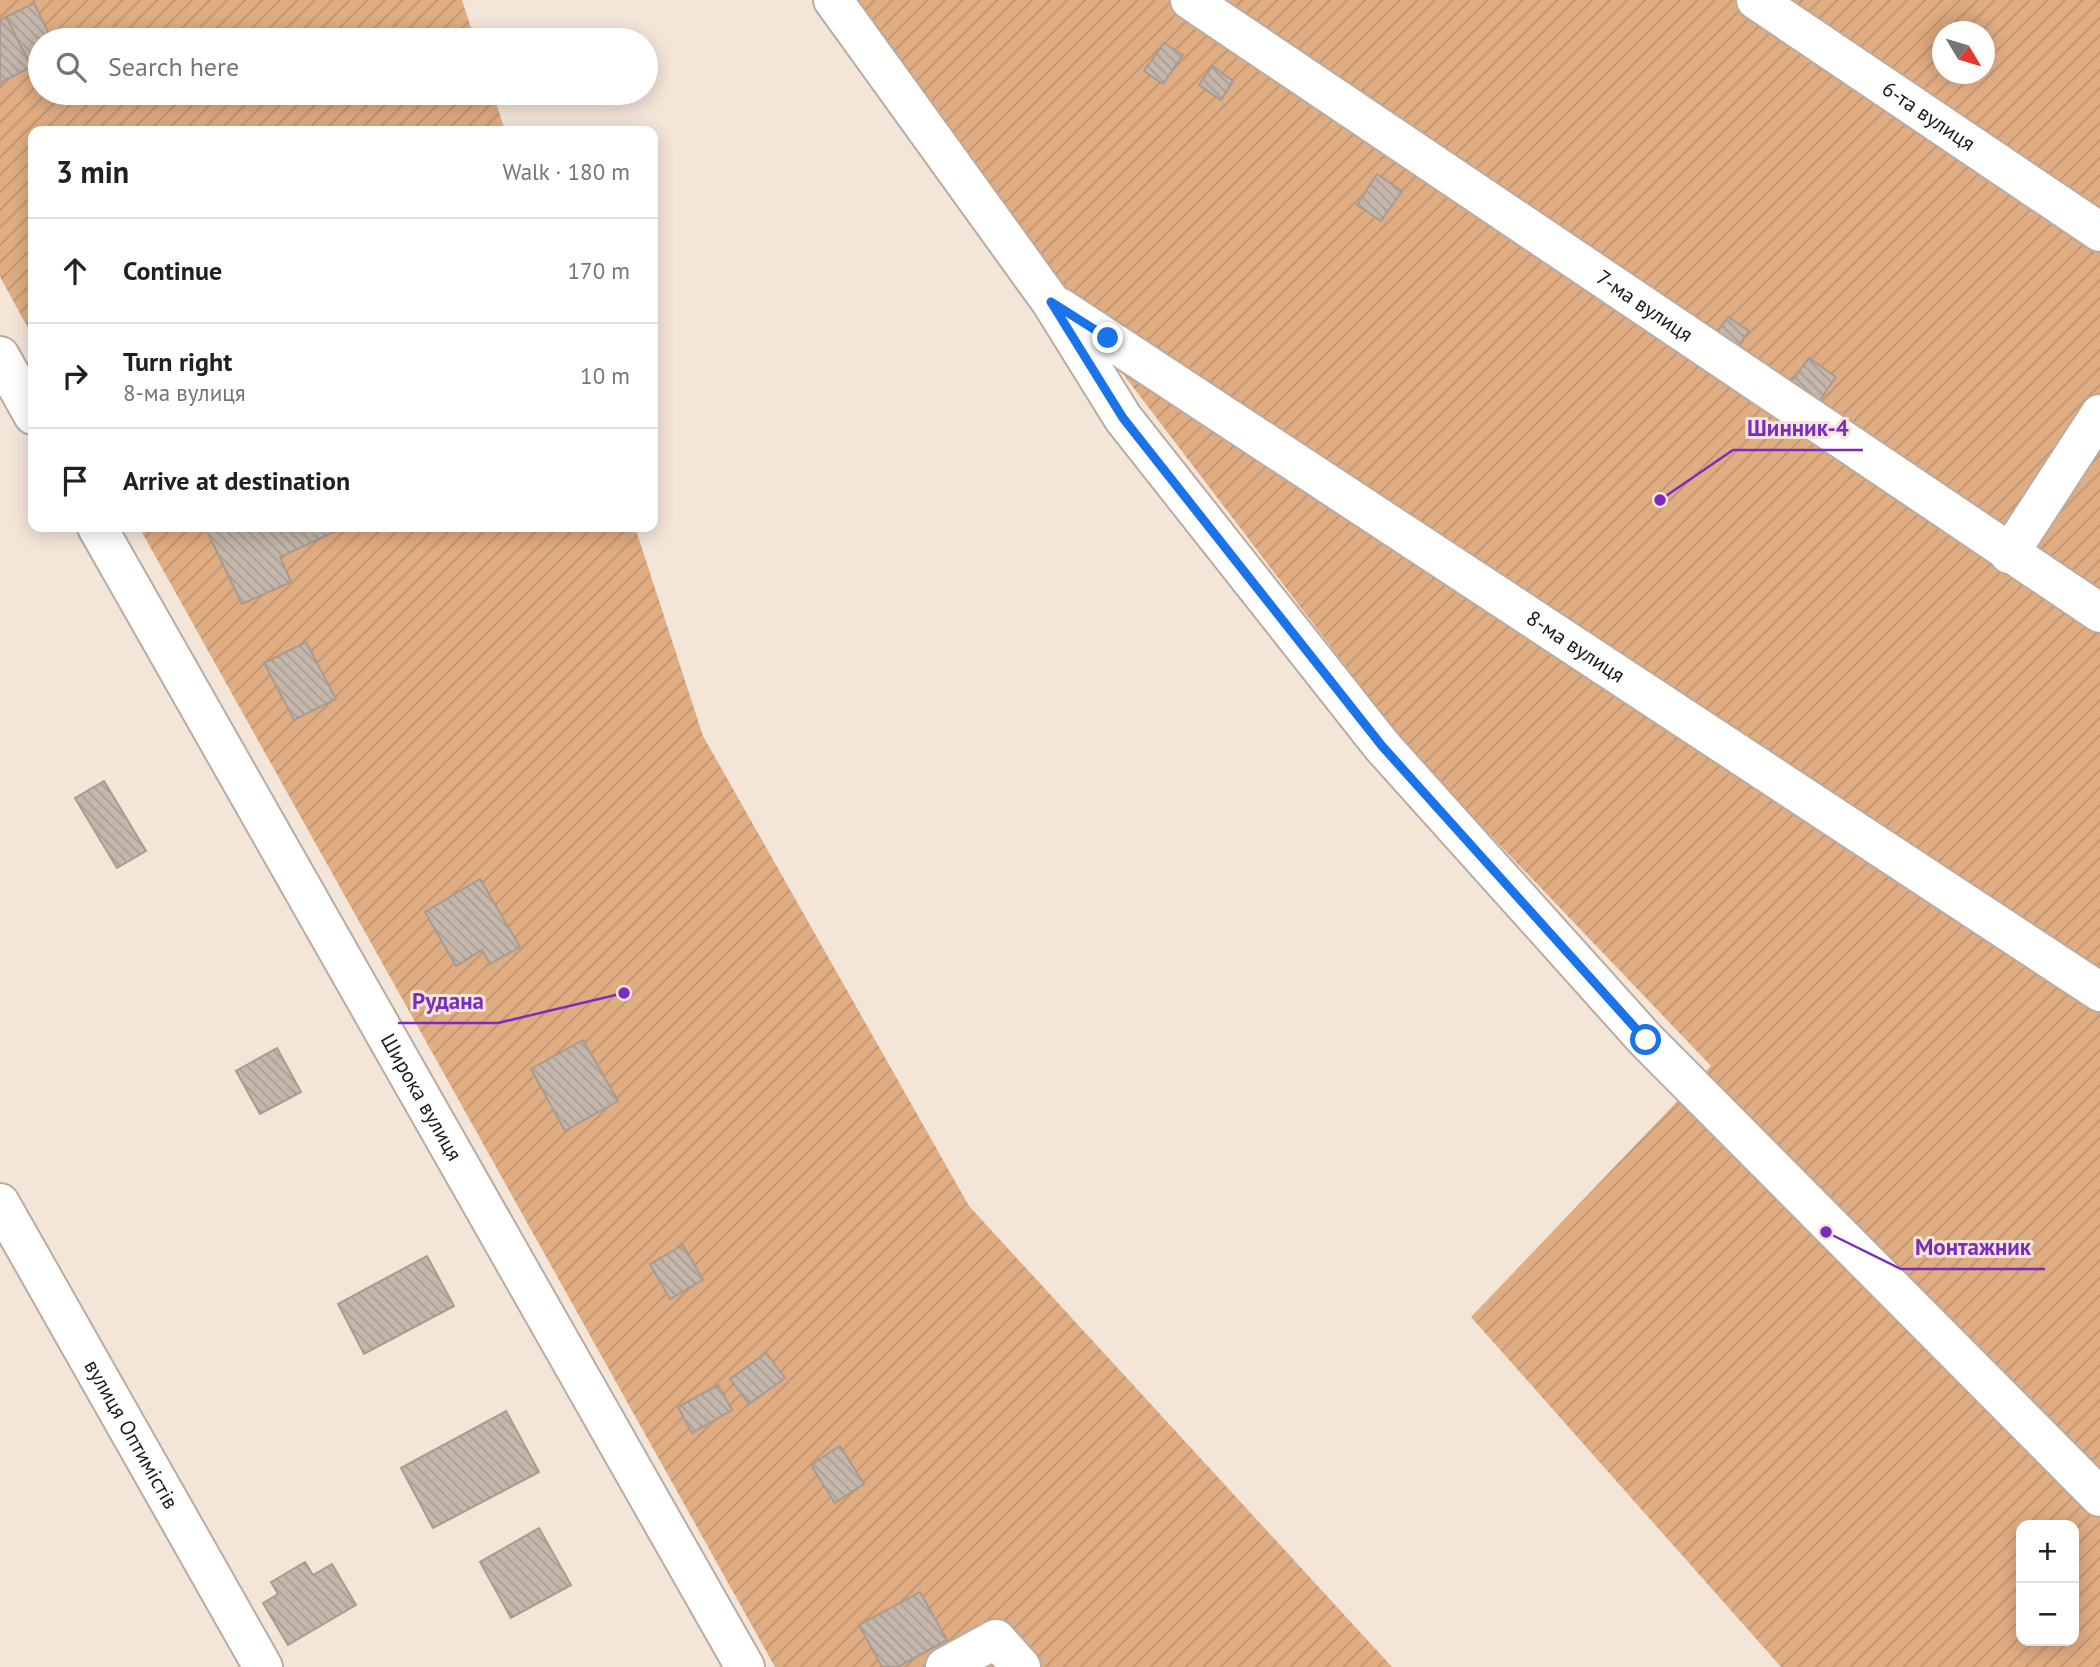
<!DOCTYPE html>
<html lang="en">
<head>
<meta charset="utf-8">
<style>
  :root { --surface:#fff; --page:#f2f2f2; --text:#202124; --muted:#757577; --line:#e0e0e0 }
  body { margin:0; font-family:"PT Sans",sans-serif; background:var(--page); color:var(--text) }
  .controls { position:absolute; right:21px; bottom:21px; display:grid; overflow:hidden; border-radius:14px; box-shadow:0 4px 18px #0003 }
  .controls button { width:63px; height:63px; display:grid; place-items:center; padding:0; border:0; border-bottom:2px solid var(--line); background:var(--surface); color:var(--text); font:35px sans-serif }
  .compass { position:absolute; left:1932px; top:21px; width:63px; height:63px; border-radius:50%; background:var(--surface); box-shadow:0 4px 18px #0003; rotate:128deg }
  .stop { position:absolute; width:21px; height:21px; margin:-16px; border:5px solid #1a73e8; border-radius:50%; background:#fff }
  .stop.end { background:#1a73e8; border-color:#fff; box-shadow:0 2px 7px #0008 }
  .list { margin:0; padding:0; list-style:none }
  h2 { display:flex; justify-content:space-between; align-items:center; height:91px; margin:0; padding:0 28px; font-size:30px }
  h2 small { font-size:23px; font-weight:400; color:var(--muted) }
  .list li { display:grid; grid-template-columns:46px 1fr auto; gap:21px; align-items:center; box-sizing:border-box; height:105px; padding:0 28px; border-top:2px solid var(--line) }
  .list b { display:block; font-size:26px; white-space:nowrap }
  .list p { margin:0; font-size:23px; white-space:nowrap; color:var(--muted) }
  .list em { font-size:23px; font-style:normal; color:var(--muted) }
  .icon { flex:none; width:38px; height:38px; fill:none; stroke:currentColor; stroke-width:2; stroke-linecap:round; stroke-linejoin:round }
  .map { position:relative; flex:none; width:2100px; height:1667px; overflow:hidden }
  .search { position:absolute; background:var(--surface); box-shadow:0 4px 18px #0003; left:28px; top:28px; width:630px; height:77px; display:flex; align-items:center; gap:18px; box-sizing:border-box; padding:0 24px; border-radius:38px; color:var(--muted); font-size:26px }
  .panel { position:absolute; background:var(--surface); box-shadow:0 4px 18px #0003; left:28px; top:126px; width:630px; height:406px; border-radius:14px }
  .map>svg:first-child { display:block }
  .garden { fill:url(#garden-furrows); fill-rule:evenodd }
  .building { fill:url(#building-back-hatch); stroke:#a99b90; stroke-width:2 }
  .lines { fill:none; stroke-linecap:round; stroke-linejoin:round }
  .minor-casing { stroke:#b9aba0; stroke-width:42 }
  .minor { stroke:#fff; stroke-width:38 }
  .route { stroke:#1a73e8; stroke-width:9 }
  .labels { text-anchor:middle; stroke-width:6; stroke-linejoin:round; paint-order:stroke }
  .street-label { font-size:21px; fill:#1f1915; stroke:#f4e5d9 }
  .leader { fill:none; stroke:#7b2cbf; stroke-width:2.5 }
  .callout-dot { fill:#7b2cbf; stroke:#f4e5d9; stroke-width:2.5 }
  .callout-label { font-size:23px; text-anchor:middle; font-weight:bold; fill:#7b2cbf; stroke:#f4e5d9; stroke-width:6; stroke-linejoin:round; paint-order:stroke }
</style>
</head>
<body>
<div class="map">
<svg width="2100" height="1667" viewBox="0 0 2100 1667">
  <defs>
    <pattern id="garden-furrows" width="10" height="10" patternUnits="userSpaceOnUse" patternTransform="scale(1.75)"><rect width="10" height="10" fill="#e0ac82"/><path d="M-1 1l2-2M0 10L10 0M9 11l2-2" fill="none" stroke="#c0936f"/></pattern>
    <pattern id="building-back-hatch" width="6" height="6" patternUnits="userSpaceOnUse" patternTransform="scale(1.75)"><rect width="6" height="6" fill="#c4b6aa"/><path d="M-1 5l2 2M0 0l6 6M5-1l2 2" fill="none" stroke="#a89c91"/></pattern>
  </defs>
  <rect width="100%" height="100%" fill="#f4e5d9"/>
  <!-- garden -->
  <path class="garden" d="M0,0h462l13,40h-435v53h453l12,38h-472v206l-33,-60z
    M858,0h1242v1667h-319l-310,-350 240,-251 -301,-315 -382,-502zM1942,32h42v42h-42zM2021,1525h53v116h-53z
    M139,527h496l68,209 266,470 423,461h-617z"/>
  <!-- building -->
  <path class="building" d="M34,3l18,37h-12v19l-10,5 -24,-47z
    M6,17l25,50 -31,16v-63z
    M1164,43l19,12 -20,29 -19,-13z
    M1212,66l21,15 -12,19 -22,-15z
    M1377,174l25,17 -21,30 -24,-16z
    M1728,317l21,14 -13,19 -21,-15z
    M1809,358l27,19 -17,24 -27,-20z
    M205,527h130l1,4 -56,26 11,25 -49,22z
    M306,642l30,57 -42,21 -30,-57z
    M104,781l42,70 -29,17 -42,-70z
    M480,879l40,68 -30,17 -8,-14 -26,16 -31,-54z
    M583,1040l35,61 -53,30 -34,-62z
    M277,1048l24,44 -41,22 -24,-43z
    M683,1245l20,35 -33,19 -20,-35z
    M427,1256l27,50 -90,48 -26,-50z
    M766,1353l19,25 -36,26 -19,-25z
    M718,1385l14,25 -40,23 -14,-26z
    M506,1411l33,61 -106,56 -32,-60z
    M840,1446l24,38 -29,19 -24,-38z
    M539,1528l32,57 -60,33 -31,-56z
    M305,1562l8,13 19,-11 24,41 -68,40 -25,-42 15,-9 -7,-12z
    M920,1592l27,48 -49,27h-16l-23,-42z"/>
  <g class="lines">
    <defs>
      <g id="minor">
        <path d="M833,0l218,302 72,116 259,328 264,294 454,457"/>
        <path id="s1" d="M1190,0l910,613"/>
        <path id="s2" d="M1756,0l344,232"/>
        <path id="s3" d="M1061,308l1039,684"/>
        <path d="M0,356l33,59"/>
        <path id="s4" d="M97,527l648,1140"/>
        <path d="M2009,554l91,-140"/>
        <path id="s5" d="M0,1203l263,464"/>
        <path d="M945,1667l51,-28 25,28"/>
      </g>
    </defs>
    <!-- minor casing -->
    <use href="#minor" class="minor-casing"/>
    <!-- minor -->
    <use href="#minor" class="minor"/>
  </g>
  <g class="lines">
    <!-- route -->
    <path class="route" d="M1108,338l-57,-36 72,116 259,328 264,294"/>
  </g>
  <g class="labels">
    <!-- street labels -->
    <g class="street-label">
      <text dy="7" stroke="none"><textPath href="#s2" startOffset="208">6-та вулиця</textPath></text>
      <text dy="7" stroke="none"><textPath href="#s1" startOffset="548">7-ма вулиця</textPath></text>
      <text dy="7" stroke="none"><textPath href="#s3" startOffset="616">8-ма вулиця</textPath></text>
      <text dy="7" stroke="none"><textPath href="#s4" startOffset="656">Широка вулиця</textPath></text>
      <text dy="7" stroke="none"><textPath href="#s5" startOffset="266">вулиця Оптимістів</textPath></text>
    </g>
  </g>
  <!-- callouts -->
  <path class="leader" d="M1660 500L1733 450H1863M624 993L498 1023H398M1826 1232L1901 1269H2045"/>
  <g class="callout-dot">
    <circle cx="1660" cy="500" r="7"/>
    <circle cx="624" cy="993" r="7"/>
    <circle cx="1826" cy="1232" r="7"/>
  </g>
  <g class="callout-label">
    <text x="1798" y="436">Шинник-4</text>
    <text x="448" y="1009">Рудана</text>
    <text x="1973" y="1255">Монтажник</text>
  </g>
</svg>
<div class="controls">
<button>+</button>
<button>−</button>
</div>
<svg class="compass" viewBox="-18 -18 36 36"><path d="M0-13l5 13h-10z" fill="#e53935"/><path d="M0 13l5-13h-10z" fill="#757577"/></svg>
<div class="stop" style="left:1646px;top:1040px"></div>
<div class="stop end" style="left:1108px;top:338px"></div>
<div class="search"><svg class="icon" aria-label="search" viewBox="0 0 24 24"><circle cx="10" cy="10" r="6"/><path d="M15 15l6 6"/></svg>Search here</div>
<section class="panel">
<h2>3 min<small>Walk · 180 m</small></h2>
<ul class="list">
<li><svg class="icon" aria-label="ahead" viewBox="0 0 24 24"><path d="M12 20V5M6 11l6-6 6 6"/></svg><div><b>Continue</b></div><em>170 m</em></li>
<li><svg class="icon" aria-label="right" viewBox="0 0 24 24"><path d="M7 20v-9h11M14 6l5 5-5 5"/></svg><div><b>Turn right</b><p>8-ма вулиця</p></div><em>10 m</em></li>
<li><svg class="icon" aria-label="arrive" viewBox="0 0 24 24"><path d="M6 21V4h12l-3 4 3 4H6"/></svg><div><b>Arrive at destination</b></div></li>
</ul>
</section>
</div>
</body>
</html>
